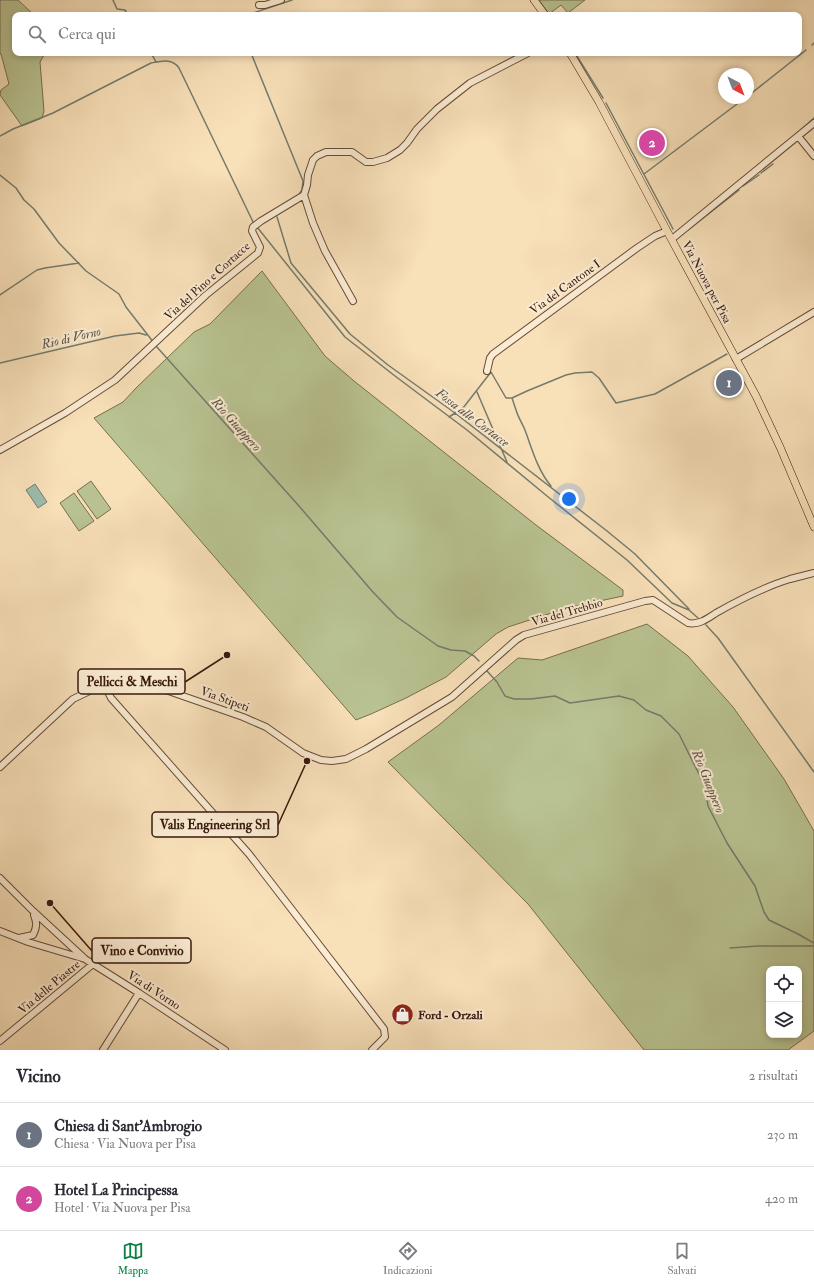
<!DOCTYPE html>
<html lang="it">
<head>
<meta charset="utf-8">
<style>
  :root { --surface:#fff; --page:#f2f2f3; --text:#2b2b33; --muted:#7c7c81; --line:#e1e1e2; --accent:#0b8043 }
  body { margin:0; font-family:"IM FELL Double Pica",serif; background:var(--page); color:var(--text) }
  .controls { position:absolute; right:12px; bottom:12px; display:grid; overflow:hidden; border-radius:8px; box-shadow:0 2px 6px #0003 }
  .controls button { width:36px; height:36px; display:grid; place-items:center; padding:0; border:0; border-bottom:1px solid var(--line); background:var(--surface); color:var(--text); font:20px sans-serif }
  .compass { position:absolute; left:718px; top:68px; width:36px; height:36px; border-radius:50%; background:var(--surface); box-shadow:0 2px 6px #0003; rotate:138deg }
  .you { position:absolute; left:569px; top:499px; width:14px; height:14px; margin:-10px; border:3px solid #fff; border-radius:50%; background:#1a73e8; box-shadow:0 0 0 6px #1a73e833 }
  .badge { display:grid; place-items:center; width:26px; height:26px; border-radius:50%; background:var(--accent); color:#fff; font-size:13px; font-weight:700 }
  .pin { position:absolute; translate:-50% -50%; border:2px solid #fff; box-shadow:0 1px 4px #0006 }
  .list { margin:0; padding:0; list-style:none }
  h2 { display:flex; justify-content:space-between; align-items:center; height:52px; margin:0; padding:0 16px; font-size:17px }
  h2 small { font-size:13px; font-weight:400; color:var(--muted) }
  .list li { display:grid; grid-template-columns:26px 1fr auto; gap:12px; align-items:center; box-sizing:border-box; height:64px; padding:0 16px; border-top:1px solid var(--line) }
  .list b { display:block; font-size:15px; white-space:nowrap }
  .list p { margin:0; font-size:13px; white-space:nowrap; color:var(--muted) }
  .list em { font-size:13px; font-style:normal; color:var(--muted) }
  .icon { flex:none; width:22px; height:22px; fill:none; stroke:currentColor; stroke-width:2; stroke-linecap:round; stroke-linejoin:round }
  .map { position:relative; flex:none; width:814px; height:1050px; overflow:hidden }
  .search { position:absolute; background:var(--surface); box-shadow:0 2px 6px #0003; left:12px; right:12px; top:12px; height:44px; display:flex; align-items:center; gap:10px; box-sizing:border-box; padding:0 14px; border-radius:8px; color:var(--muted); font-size:15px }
  .sheet { height:180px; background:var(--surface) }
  nav { display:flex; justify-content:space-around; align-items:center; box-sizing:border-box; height:56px; border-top:1px solid var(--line); background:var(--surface); font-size:11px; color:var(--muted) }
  nav a { display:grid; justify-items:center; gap:2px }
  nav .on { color:var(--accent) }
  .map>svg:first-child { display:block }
  .green { fill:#b9c392; stroke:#786e50; fill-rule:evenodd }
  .water { fill:#9dbdad; stroke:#747b6d }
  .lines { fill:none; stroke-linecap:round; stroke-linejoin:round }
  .stream { stroke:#747b6d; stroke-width:1.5 }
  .minor-casing { stroke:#674b38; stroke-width:8 }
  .major-casing { stroke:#37190d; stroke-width:8 }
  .minor { stroke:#faebd2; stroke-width:6 }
  .major { stroke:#f8e0b9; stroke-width:7 }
  .labels { text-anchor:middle; stroke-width:4; stroke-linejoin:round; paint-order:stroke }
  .street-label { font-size:12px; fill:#37190d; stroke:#faebd2 }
  .poi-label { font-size:12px; font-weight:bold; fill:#37190d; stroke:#faebd2; text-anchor:start }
  .water-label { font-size:13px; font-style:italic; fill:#5b5245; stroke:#faebd2 }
  .leader { fill:none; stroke:#37190d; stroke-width:1.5 }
  .callout-dot { fill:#37190d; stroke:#faebd2; stroke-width:1.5 }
  .callout { fill:#faebd2; stroke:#37190d; stroke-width:1.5 }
  .callout-label { font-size:13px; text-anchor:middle; font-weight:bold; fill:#37190d }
</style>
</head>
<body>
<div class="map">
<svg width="814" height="1050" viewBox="0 0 814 1050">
  <rect width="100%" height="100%" fill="#f8e0b9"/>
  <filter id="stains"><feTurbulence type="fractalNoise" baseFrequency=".005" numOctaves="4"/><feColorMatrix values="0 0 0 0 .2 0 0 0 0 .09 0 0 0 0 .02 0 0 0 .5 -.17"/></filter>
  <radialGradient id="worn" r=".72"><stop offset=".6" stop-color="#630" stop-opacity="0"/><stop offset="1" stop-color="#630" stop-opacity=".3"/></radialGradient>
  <!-- green -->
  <path class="green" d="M0,0h18l16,15h-19v38h30l-5,9 4,49 -2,7 -20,8 -22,-31 1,-5 8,-6 -8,-30h-1z
    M539,0h46l-17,13 -7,-8 -12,9z
    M262,271l63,85 29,25 182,144 87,65v6l-56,12 -59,19 -12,7 -50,43 -40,21 -35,16 -15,6 -262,-302 29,-16 13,-14 58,-56 16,-8z
    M91,481l20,28 -14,10 -20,-28z
    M74,493l20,28 -15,10 -19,-28z
    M647,624l41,32 45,51 51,72 30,52v200l-26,19h-144l-116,-146 -140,-142 51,-37 79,-67 24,2zM769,969h30v66h-30z"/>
  <!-- water -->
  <path class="water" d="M35,484l12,18 -9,6 -12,-18z"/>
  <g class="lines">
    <!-- stream -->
    <path class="stream" d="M113,0l4,9 8,1 3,5
      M247,15l45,-15
      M812,45l2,-2
      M151,53l5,9
      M251,53l52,128 -1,9 -4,6
      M575,53l28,45
      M748,96l58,-46
      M606,103l67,126
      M795,135l19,-17
      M0,136l13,-7 40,-16 98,-50c10,-2 21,-5 28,5l75,156
      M761,173l12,-9
      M644,174l101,-76
      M0,175l16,13 8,12 10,9 25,34 27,28 33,23 7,13 28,36
      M743,186l16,-11
      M277,217l14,46 59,71 38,31 67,48 152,118 28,23 54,55
      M255,222l10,-7
      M257,227l88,110 50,39 72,54 80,66 80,64 45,43 17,7 9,8
      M688,230l51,-40
      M0,295l37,-25 8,-2 34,-5
      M156,346l143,160 73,85 25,26 41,29 13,4 14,1 9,5 5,5
      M0,363l115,-27 24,-3 7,2
      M477,392l30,70
      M512,398l4,12
      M516,410c2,7 6,13 9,20 7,19 13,41 26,56
      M449,417l14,-9 28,-36 15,26h6l15,-7 39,-16 9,-2 17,-1 7,6 17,25 39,-9 72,-40
      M706,625l12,13 96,134
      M487,671l10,11 8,14 9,3h17l24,-3 15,7 49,-7 15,4 12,10 15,6 18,18 26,52 3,20 19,37 28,43 9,26 5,8 29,14 16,9
      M730,948l28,-2h56"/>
    <defs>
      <path id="minor" d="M259,5h6l16,-5
        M798,136l16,20
        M304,195l9,28 12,28 28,50
        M672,239l142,-116
        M736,359l78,-47
        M487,371l3,-13 3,-4 144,-106 18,-12 12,-5
        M0,450l65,-37 50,-33 91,-85 52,-42 2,-6 -8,-16 1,-4 8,-6 43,-26 3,-10 1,-10 5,-15 4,-4 9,-4h26l14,10h7l14,-4 13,-8 7,-7 10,-14 20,-20 33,-26 58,-30
        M104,684l7,14 138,156 135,175 1,8 -13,13
        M0,767l73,-68 31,-15 14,-4h19l106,37 23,10 37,26 18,7 11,1 14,-2 20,-10 86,-52 64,-57 8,-5 121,-34 8,-1 35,23c11,2 19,-4 28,-10 23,-13 48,-26 74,-34 8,-2 16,-4 24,-6
        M0,878l33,33 51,47
        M0,931l28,11 57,17 54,34 86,57
        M19,938l14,-3c4,-8 4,-12 1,-20
        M0,1041l93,-77
        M103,1050l36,-57"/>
      <path id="major" d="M534,0l11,15
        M570,53l29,49 68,129 89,165 24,51 34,80"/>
    </defs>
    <!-- minor casing -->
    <use href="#minor" class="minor-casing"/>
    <!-- major casing -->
    <use href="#major" class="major-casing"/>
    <!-- minor -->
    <use href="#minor" class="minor"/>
    <!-- major -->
    <use href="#major" class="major"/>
  </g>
  <!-- icons -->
  <defs>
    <symbol id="shop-disc" viewBox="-11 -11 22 22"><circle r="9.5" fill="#8f2418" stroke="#faebd2"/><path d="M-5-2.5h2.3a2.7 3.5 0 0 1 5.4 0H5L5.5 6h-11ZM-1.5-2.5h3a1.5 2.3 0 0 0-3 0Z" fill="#fff"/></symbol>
  </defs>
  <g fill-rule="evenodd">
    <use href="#shop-disc" x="390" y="1002" width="25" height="25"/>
  </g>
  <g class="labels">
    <!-- street labels -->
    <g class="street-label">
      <text transform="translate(207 281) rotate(-42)" y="4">Via del Pino e Cortacce</text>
      <text transform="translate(707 282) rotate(62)" y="4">Via Nuova per Pisa</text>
      <text transform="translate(565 287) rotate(-36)" y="4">Via del Cantone I</text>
      <text transform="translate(567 612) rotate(-16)" y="4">Via del Trebbio</text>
      <text transform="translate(225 699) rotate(20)" y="4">Via Stipeti</text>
      <text transform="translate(49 987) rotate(-40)" y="4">Via delle Piastre</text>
      <text transform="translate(154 990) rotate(33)" y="4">Via di Vorno</text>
    </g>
    <!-- poi labels -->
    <g class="poi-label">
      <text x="418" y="1019">Ford - Orzali</text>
    </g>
    <!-- water labels -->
    <g class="water-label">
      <text transform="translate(71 337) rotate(-13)" y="5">Rio di Vorno</text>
      <text transform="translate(473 417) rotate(37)" y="5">Fossa alle Cortacce</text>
      <text transform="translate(237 424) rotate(48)" y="5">Rio Guappero</text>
      <text transform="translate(709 781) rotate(68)" y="5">Rio Guappero</text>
    </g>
  </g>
  <!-- callouts -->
  <path class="leader" d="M227 655L185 682M307 761L278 825M50 903L92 951"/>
  <g class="callout-dot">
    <circle cx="227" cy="655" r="4"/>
    <circle cx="307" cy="761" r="4"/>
    <circle cx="50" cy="903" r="4"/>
  </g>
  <g class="callout">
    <rect x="78" y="669" width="107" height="25" rx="4"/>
    <rect x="152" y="812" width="126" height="25" rx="4"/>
    <rect x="92" y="938" width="99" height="25" rx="4"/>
  </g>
  <g class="callout-label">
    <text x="132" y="686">Pellicci &amp; Meschi</text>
    <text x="215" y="829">Valis Engineering Srl</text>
    <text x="142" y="955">Vino e Convivio</text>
  </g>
  <rect width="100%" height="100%" filter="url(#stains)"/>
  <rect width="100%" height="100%" fill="url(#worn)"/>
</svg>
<div class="controls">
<button><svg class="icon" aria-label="locate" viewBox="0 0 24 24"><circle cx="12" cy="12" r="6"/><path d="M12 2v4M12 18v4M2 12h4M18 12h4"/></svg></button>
<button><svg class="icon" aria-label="layers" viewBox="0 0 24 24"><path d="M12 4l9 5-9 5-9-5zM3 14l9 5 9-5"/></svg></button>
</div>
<svg class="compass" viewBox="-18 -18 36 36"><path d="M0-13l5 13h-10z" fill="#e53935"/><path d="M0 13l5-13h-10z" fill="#7c7c81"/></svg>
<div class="you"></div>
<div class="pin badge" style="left:729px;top:383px;background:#6b7280">1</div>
<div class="pin badge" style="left:652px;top:143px;background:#d1479c">2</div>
<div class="search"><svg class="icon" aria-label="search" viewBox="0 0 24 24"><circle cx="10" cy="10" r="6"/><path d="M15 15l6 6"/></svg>Cerca qui</div>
</div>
<section class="sheet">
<h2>Vicino<small>2 risultati</small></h2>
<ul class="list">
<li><span class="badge" style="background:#6b7280">1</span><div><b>Chiesa di Sant'Ambrogio</b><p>Chiesa · Via Nuova per Pisa</p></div><em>230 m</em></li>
<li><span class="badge" style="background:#d1479c">2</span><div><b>Hotel La Principessa</b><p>Hotel · Via Nuova per Pisa</p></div><em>420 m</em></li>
</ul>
</section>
<nav>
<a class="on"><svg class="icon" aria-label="map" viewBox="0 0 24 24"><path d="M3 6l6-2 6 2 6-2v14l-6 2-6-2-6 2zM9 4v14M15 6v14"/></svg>Mappa</a>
<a><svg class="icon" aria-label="directions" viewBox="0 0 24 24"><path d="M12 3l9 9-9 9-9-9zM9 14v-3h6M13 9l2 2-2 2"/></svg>Indicazioni</a>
<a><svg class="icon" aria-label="saved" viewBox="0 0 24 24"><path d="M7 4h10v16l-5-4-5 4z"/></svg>Salvati</a>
</nav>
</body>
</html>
